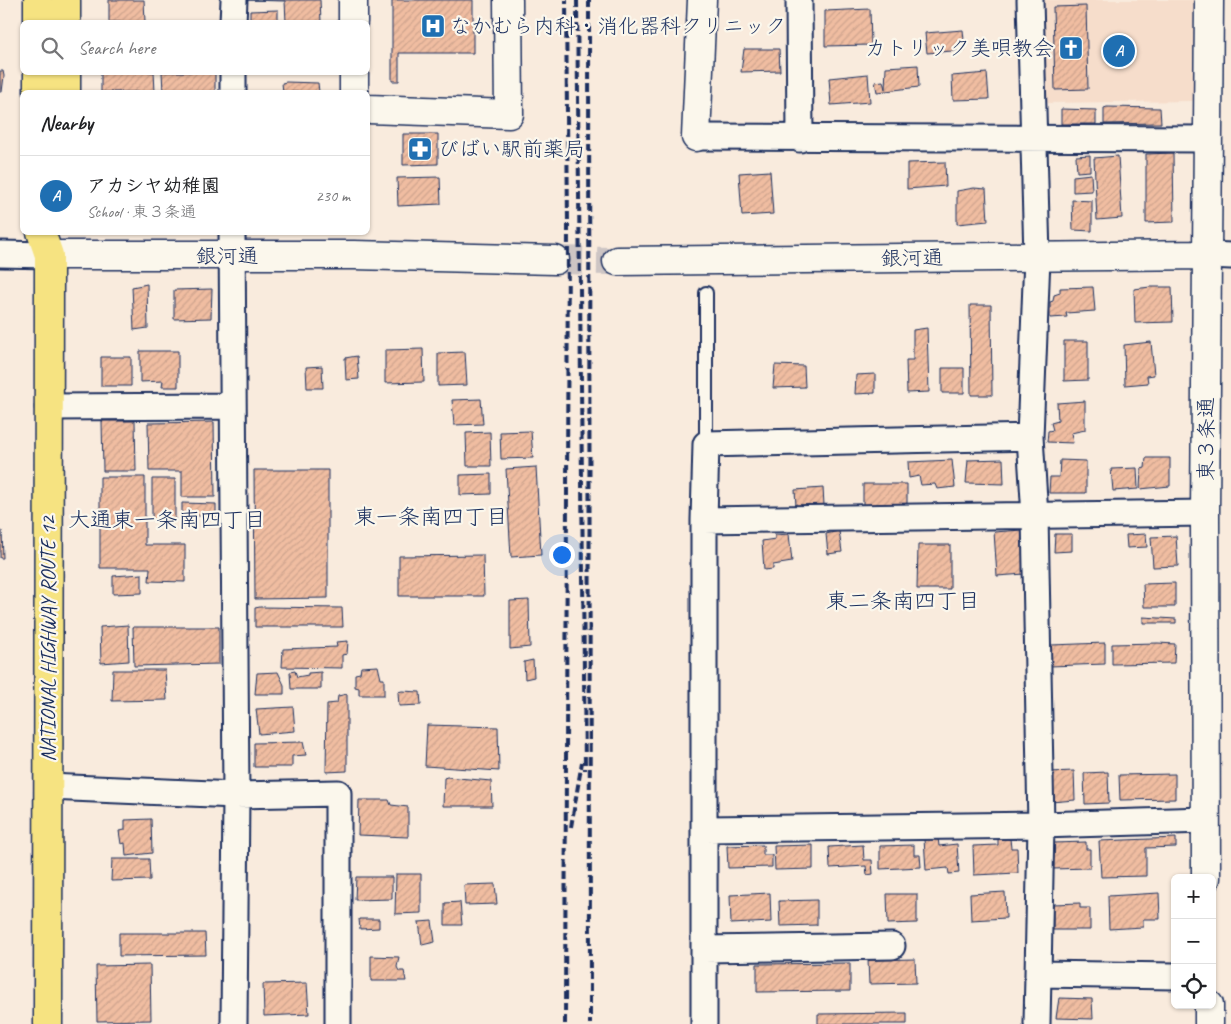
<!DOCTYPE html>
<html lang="en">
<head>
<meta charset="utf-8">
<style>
  :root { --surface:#fff; --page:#f2f2f2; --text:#202124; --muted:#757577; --line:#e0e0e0; --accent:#1f6fb2 }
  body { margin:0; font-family:Caveat,"Klee One",sans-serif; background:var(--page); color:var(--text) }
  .controls { position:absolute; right:15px; bottom:15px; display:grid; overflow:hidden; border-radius:8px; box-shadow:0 1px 4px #0004 }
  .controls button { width:45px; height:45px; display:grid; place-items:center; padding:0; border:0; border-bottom:1px solid var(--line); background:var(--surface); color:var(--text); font:25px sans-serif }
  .you { position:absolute; left:561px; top:554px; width:18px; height:18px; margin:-12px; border:4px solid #fff; border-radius:50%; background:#1a73e8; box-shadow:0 0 0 8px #1a73e833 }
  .badge { display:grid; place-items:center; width:32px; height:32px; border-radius:50%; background:var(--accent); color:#fff; font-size:16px; font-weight:700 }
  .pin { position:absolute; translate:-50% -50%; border:2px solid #fff; box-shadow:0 1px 5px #0006 }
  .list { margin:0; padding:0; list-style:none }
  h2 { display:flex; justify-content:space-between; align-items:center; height:65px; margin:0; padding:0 20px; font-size:21px }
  h2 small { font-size:16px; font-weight:400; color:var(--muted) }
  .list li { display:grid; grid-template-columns:32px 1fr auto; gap:15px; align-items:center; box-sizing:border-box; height:80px; padding:0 20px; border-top:1px solid var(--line) }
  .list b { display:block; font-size:19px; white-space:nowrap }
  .list p { margin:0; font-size:16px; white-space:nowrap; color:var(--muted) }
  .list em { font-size:16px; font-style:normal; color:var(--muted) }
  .icon { flex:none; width:28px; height:28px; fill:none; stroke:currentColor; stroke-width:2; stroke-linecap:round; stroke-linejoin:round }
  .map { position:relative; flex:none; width:1231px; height:1024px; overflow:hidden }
  .search { position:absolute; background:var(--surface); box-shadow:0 1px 4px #0004; left:20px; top:20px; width:350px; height:55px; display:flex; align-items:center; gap:12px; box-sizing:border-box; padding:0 18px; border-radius:8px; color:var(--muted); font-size:19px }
  .panel { position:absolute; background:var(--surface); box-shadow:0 1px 4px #0004; left:20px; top:90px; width:350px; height:145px; border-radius:8px }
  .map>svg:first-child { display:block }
  .built { fill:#f6ddcb }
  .building { fill:url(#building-hatch); stroke:#1b2f5e }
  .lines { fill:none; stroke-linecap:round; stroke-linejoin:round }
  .tertiary-tunnel { stroke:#cdc5c4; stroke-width:28; stroke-dasharray:28 14; stroke-linecap:butt }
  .service-casing { stroke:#1b2f5e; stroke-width:16 }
  .minor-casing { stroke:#1b2f5e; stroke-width:29 }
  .tertiary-casing { stroke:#1b2f5e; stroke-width:31 }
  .trunk-casing { stroke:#1b2f5e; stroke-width:31 }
  .service { stroke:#fbf7ec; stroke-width:12 }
  .minor { stroke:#fbf7ec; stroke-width:25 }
  .tertiary { stroke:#fbf7ec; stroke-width:28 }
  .trunk { stroke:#f6e381; stroke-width:28 }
  .rail { stroke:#1b2f5e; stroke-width:4; stroke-dasharray:8 4; stroke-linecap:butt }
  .labels { text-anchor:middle; stroke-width:4.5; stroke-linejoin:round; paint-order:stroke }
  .poi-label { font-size:21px; fill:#1b2f5e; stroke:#fbf7ec; text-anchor:start }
  .street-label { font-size:21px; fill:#1b2f5e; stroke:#fbf7ec }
  .neighbourhood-label { font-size:22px; fill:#1b2f5e; stroke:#fbf7ec }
</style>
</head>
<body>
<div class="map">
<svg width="1231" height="1024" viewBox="0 0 1231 1024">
  <defs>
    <pattern id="building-hatch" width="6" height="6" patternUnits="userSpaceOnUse" patternTransform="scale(1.25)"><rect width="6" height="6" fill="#f0bda1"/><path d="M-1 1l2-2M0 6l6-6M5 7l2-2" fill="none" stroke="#cda38d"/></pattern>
  </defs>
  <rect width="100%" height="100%" fill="#f9ebdd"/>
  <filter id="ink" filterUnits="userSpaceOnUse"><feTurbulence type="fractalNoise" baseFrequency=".02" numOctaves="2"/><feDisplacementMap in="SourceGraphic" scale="10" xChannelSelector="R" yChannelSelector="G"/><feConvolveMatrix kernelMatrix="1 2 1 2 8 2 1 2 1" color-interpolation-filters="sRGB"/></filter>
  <g filter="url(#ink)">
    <!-- built -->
    <path class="built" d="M1044,0h151l-1,101 -150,2z"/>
    <!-- building -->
    <path class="building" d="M109,0h35l1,22h-36z
      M247,0h73l1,22h-35l-1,-21z
      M392,0h81v53h-74v28h-7z
      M1086,6l2,83 -33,1 -2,-83z
      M870,9l1,36 -46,1v-35z
      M278,10v12h-28v-11z
      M963,30l2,20 -38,3 -2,-20z
      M744,49h35l1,22 -39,1z
      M918,65l1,22 -42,5 -2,-10 8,-1 2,8 1,-22z
      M0,71h3l1,5 -2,16h-2z
      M101,72h53l1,20h-54z
      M162,72h53v20h-52z
      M987,73l2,26 -36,1 -1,-24z
      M868,74l2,28 -39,3 -2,-27z
      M286,82l32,1 1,9h-36l-1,-9z
      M1107,107l53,1 1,15 -57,1v-16z
      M1061,109l35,1v14h-35z
      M403,134h35v30l-35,1z
      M1173,153l1,69 -28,1v-69z
      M1090,155v16l-13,1 -1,-16z
      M1118,156l4,62 -25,2 -3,-62z
      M945,162l1,24 -39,3v-26z
      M770,171l3,43 -31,2 -3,-43z
      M1091,174l1,17 -19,1v-16z
      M440,177l1,27 -43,2 -1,-28z
      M974,188l12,1 2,32 -31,3v-33z
      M1072,200l20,1v30l-19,-1z
      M147,284l1,44 -14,2 -2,-43z
      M1093,287l2,24 -29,2 1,4 -17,1v-16l3,-1 1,-6 6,-2v-5z
      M1150,287h22l1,35 -38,1 -1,-34z
      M212,289l-1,29 -37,1v-29z
      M970,305h21l1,90h-21z
      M927,328l2,64 -22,1 -1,-33h7v-30z
      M1064,341h24v39l-24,1z
      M1151,342l3,33 -7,1 1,7 -23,2 -1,-40z
      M423,349l1,33 -39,1v-33z
      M140,351h38v36h-16l1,-6 -23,1z
      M465,352l2,33 -29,1v-33z
      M357,356l2,23 -13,1 -1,-22z
      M101,357h30v29h-30z
      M775,365l29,1 1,21 -32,1z
      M322,366l1,22h-16l-1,-21z
      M942,368h22v25h-22z
      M875,374v19l-20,1 1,-19z
      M481,399l2,25 -29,1 -2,-25z
      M1085,401v29l-14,3 2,10 -26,-1 1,-11 5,-1 -2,-7 7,-2 -1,-18z
      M102,421h33l1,50h-33z
      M214,422l1,75h-33v-26h-33l-1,-48z
      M531,431l2,27 -32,1 -1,-27z
      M490,432l1,34h-24l-1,-33z
      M1146,458h24v28l-30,3 1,-20 4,-1z
      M1003,459l1,25 -38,-1 2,-23z
      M952,460l3,27 -18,2 -2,-5 -14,1 -2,-9 -10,2 -1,-16z
      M1060,460l26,1v32h-37l1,-16h9z
      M536,467l5,88 -30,2 -5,-88z
      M1137,468l1,21 -25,2 -2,-22z
      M254,470h74v128l-73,1z
      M491,474v20l-31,1v-20z
      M100,477h45v68h40v37l-36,-1 1,-13h-50z
      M152,479h23v41h-23z
      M863,484h44v24h-44z
      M823,488l1,17 -28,1 -1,-16z
      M182,503l34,1v13l-34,-2z
      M1022,530l3,44 -28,2 -3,-44z
      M0,531h2l1,27h-3z
      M839,531l3,21 -14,2 -2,-20z
      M789,534l3,28 -19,3v4l-9,1 -2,-29 13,-2v-4z
      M1055,534h17v17l-18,1z
      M1146,534l1,13 -20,1 -1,-13z
      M1176,536l2,30 -25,1 -2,-30z
      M918,545h32v44h-33z
      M483,555l1,41h-85v-40z
      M142,574v19l-29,1v-18z
      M1175,583v24h-31l-1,-23z
      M529,600l1,47 -20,2v-48z
      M260,607l82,1 1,19h-88v-19z
      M1143,617l33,2v4h-33z
      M128,625l1,36 -28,2 -1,-36z
      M133,627h86v37l-85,2z
      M348,641l-1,13 -5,1v13l-60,-1 1,-18 54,-2 -1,-5z
      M1105,643v21l-55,2 1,-21z
      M1158,643l17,1 -1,19 -62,1v-20z
      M533,660l1,17 -9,2 -1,-17z
      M378,666l3,13h3v16h-25v-7l-4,-1v-13l5,-1 1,-6z
      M113,670h52l2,30 -55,1z
      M295,671l2,6 11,-2v-2l13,-1v17h-30l-1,-17z
      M278,672l6,13v9h-29l2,-21z
      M402,691l18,1 1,13 -22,1 -1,-14z
      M347,694v77l-21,1 1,-68 10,-1 1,-7z
      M293,707l2,24 -36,3 -3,-25z
      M427,725l71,2 1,44 -74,-5z
      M303,742l3,13 -14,1v11h-38v-24z
      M1074,771l1,29 -24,2 -2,-30z
      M1108,772l1,31 -24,1 -1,-31z
      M1175,774v25l-55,1 -1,-25z
      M447,777l44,4 1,25h-49l1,-28z
      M359,800h30l2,5 17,2v30l-50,-2z
      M151,819l1,34 -26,3 -1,-13 -4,1 -2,-13 6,-1v-10z
      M938,838l1,8 18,-2 2,29 -10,1 -1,-6 -22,2 -2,-31z
      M1176,838v9l-30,1v28l-45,1 -2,-36z
      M998,839h12l1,9h6l1,25 -44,2 -1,-29 25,-1z
      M1086,842v7h4v19l-37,1v-26z
      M763,845v10h9v12l-44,1 -1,-22z
      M813,845v24l-38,1 -1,-24z
      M863,845l1,15h8l1,14 -6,1 -1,-9 -36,2 -1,-21z
      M914,845v10h6l1,12 -41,2v-23z
      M112,859h37l1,21 -39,1z
      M396,874h25v39l-26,1z
      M356,877h36v22l-37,1z
      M495,884l2,20 -32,1 -1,-20z
      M1005,892l1,26 -35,2 -1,-26z
      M770,893l1,29 -40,2 -1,-29z
      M1159,893l1,26h-17v8l-34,2 -1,-33z
      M887,894h30v29l-29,1z
      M817,900v25l-37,1 -1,-25z
      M460,902l2,23h-17v-22z
      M1080,903v5h10v22h-37v-26z
      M359,919h20v9l-19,1z
      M432,921l3,21 -13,3 -3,-23z
      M119,933h86l1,22 -87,1z
      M371,956l28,1 -2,10 2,4h5l2,10h-35z
      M915,959l1,24 -47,1 -1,-24z
      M850,963v28l-93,1v-28z
      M150,965l1,55 -54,1 -1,-55z
      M307,983l2,31 -45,2 -1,-32z
      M1059,998l33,1 1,20 -37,-1z
      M907,1013v11h-89v-10z"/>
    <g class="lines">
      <!-- tertiary-tunnel -->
      <path class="tertiary-tunnel" d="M555,260l62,1"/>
      <defs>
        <path id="service" d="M706,444v-151"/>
        <path id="minor" d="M799,0l1,139
          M1030,0l7,257 -7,180 5,79 6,309 -4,199
          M233,22l1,-22
          M233,92v-20
          M696,137l512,2
          M232,232l4,563 102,-2v231
          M0,254l49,1
          M1208,255l23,1
          M48,407l184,-1
          M704,520l501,-7
          M48,787l188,8 -2,229
          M706,829l335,-4 164,-5
          M705,949l187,-3
          M1038,974l137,2
          M704,1024v-504l2,-76 324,-7"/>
        <path id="tertiary" d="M353,0v22
          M354,72v20
          M368,109l141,5 -1,-114
          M696,137l6,-137
          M49,255h305l201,5
          M617,261l591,-6
          M1206,878l-1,-365 4,-513
          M1209,1005v19"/>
        <path id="trunk" d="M66,0v22
          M38,22v-22
          M66,72v20
          M38,92v-20
          M41,232l8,23 -1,769"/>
      </defs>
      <!-- service casing -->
      <use href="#service" class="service-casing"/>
      <!-- minor casing -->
      <use href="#minor" class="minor-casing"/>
      <!-- tertiary casing -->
      <use href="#tertiary" class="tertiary-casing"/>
      <!-- trunk casing -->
      <use href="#trunk" class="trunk-casing"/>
      <!-- service -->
      <use href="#service" class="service"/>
      <!-- minor -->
      <use href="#minor" class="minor"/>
      <!-- tertiary -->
      <use href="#tertiary" class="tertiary"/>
      <!-- trunk -->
      <use href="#trunk" class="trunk"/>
      <!-- rail -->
      <path class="rail" d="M577,0l8,770
        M589,0l1,1024
        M571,827l11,-65
        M565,1024l3,-797 -2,-227"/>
    </g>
  </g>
  <!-- icons -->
  <defs>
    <symbol id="hospital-square" viewBox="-11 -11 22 22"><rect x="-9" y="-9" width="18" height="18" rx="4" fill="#1f6fb2" stroke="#fbf7ec"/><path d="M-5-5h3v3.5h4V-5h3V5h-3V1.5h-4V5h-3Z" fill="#fff"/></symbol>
    <symbol id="church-square" viewBox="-11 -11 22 22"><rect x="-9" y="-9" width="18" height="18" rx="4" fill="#1f6fb2" stroke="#fbf7ec"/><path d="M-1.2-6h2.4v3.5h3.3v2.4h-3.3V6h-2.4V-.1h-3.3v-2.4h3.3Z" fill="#fff"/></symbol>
    <symbol id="pharmacy-square" viewBox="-11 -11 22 22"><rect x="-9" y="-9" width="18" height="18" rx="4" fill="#1f6fb2" stroke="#fbf7ec"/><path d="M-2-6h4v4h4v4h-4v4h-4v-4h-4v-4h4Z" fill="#fff"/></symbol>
  </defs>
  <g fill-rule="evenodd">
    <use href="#hospital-square" x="419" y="12" width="28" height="28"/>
    <use href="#church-square" x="1057" y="34" width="28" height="28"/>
    <use href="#pharmacy-square" x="406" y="135" width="28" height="28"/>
  </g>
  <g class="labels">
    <!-- poi labels -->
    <g class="poi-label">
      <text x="450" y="33">なかむら内科・消化器科クリニック</text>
      <text x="1054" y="55" text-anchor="end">カトリック美唄教会</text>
      <text x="438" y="156">びばい駅前薬局</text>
    </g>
    <!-- street labels -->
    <g class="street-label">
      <text x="227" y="263">銀河通</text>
      <text transform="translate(912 258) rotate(-1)" y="7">銀河通</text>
      <text transform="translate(1206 439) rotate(-90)" y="7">東３条通</text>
      <text transform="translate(48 639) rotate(-90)" y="7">NATIONAL HIGHWAY ROUTE 12</text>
    </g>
    <!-- neighbourhood labels -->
    <g class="neighbourhood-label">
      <text x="431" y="524">東一条南四丁目</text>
      <text x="167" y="527">大通東一条南四丁目</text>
      <text x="903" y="608">東二条南四丁目</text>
    </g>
  </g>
</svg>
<div class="controls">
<button>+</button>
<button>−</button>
<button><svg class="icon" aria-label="locate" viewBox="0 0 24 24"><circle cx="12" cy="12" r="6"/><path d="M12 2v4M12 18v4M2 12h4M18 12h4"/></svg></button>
</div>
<div class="you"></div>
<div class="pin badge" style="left:1119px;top:51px">A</div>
<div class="search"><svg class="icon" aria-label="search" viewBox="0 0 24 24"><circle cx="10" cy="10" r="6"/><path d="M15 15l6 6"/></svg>Search here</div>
<section class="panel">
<h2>Nearby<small></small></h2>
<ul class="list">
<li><span class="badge">A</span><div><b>アカシヤ幼稚園</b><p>School · 東３条通</p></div><em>230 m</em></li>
</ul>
</section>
</div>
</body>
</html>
